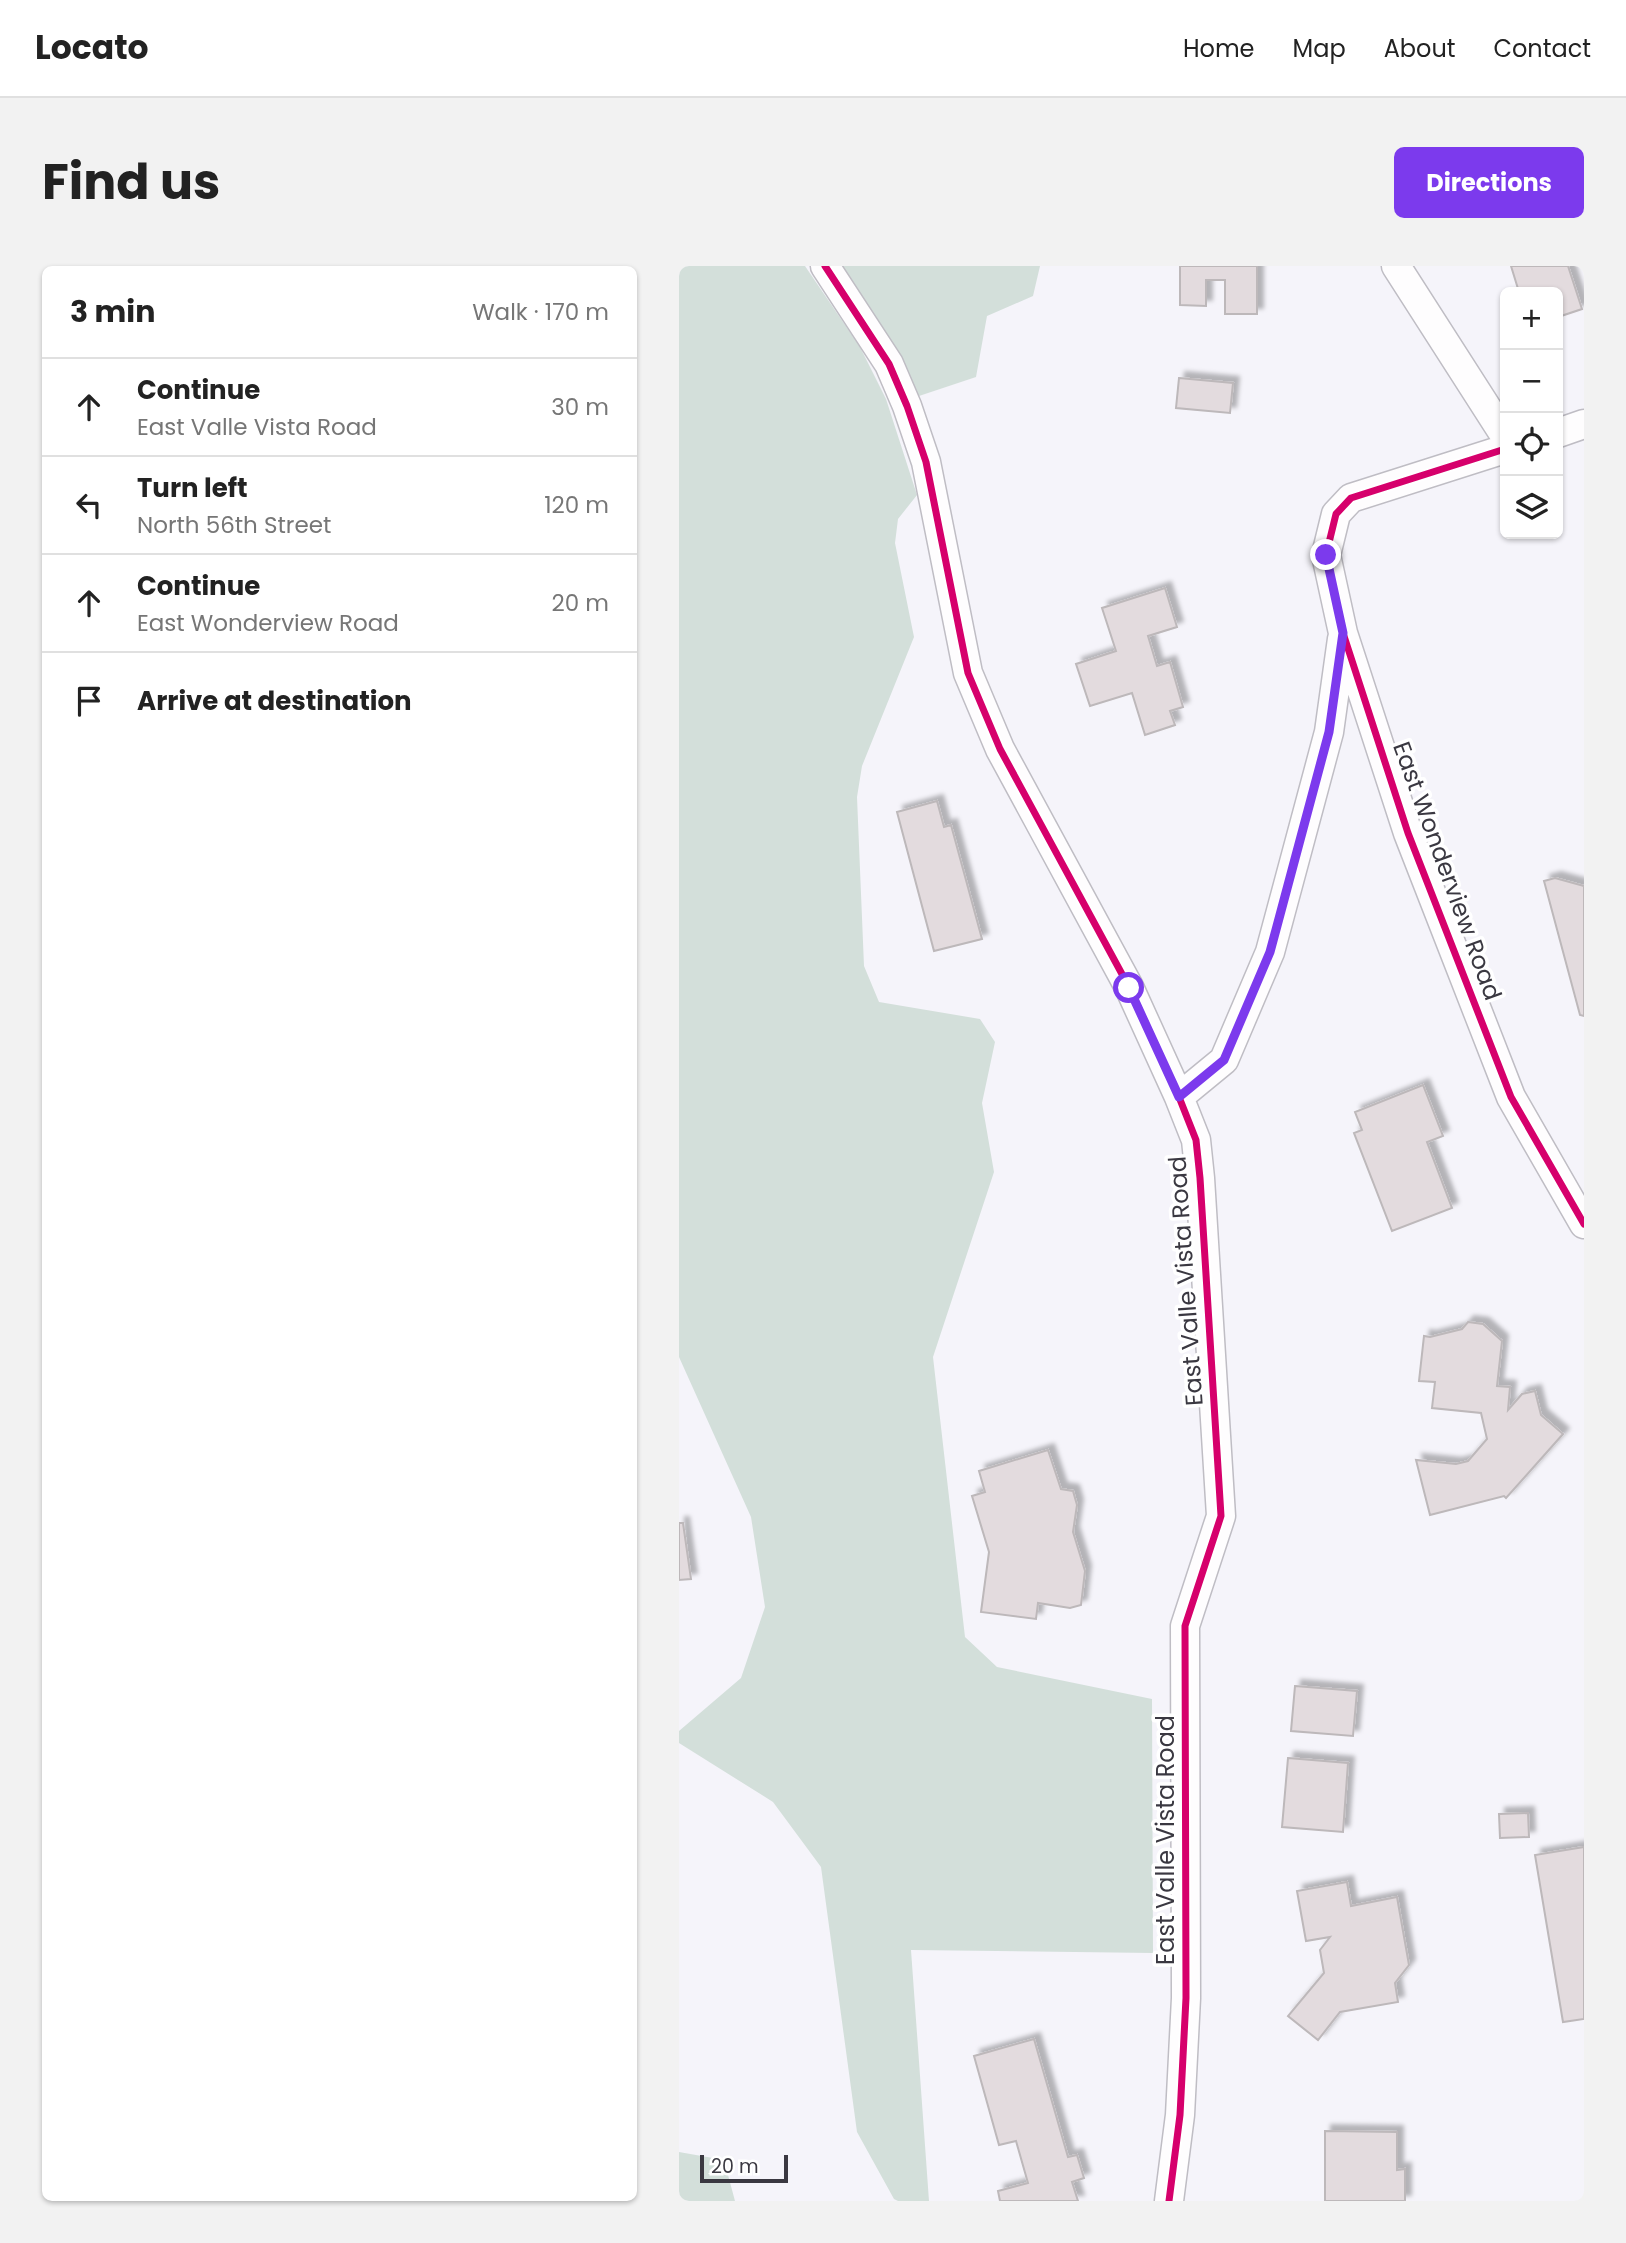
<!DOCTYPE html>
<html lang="en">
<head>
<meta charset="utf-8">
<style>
  :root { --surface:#fff; --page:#f2f2f2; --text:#222; --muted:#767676; --line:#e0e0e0; --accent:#7c3aed }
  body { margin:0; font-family:Poppins,sans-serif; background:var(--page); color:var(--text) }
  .controls { position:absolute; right:21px; top:21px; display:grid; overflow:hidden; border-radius:10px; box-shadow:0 2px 5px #0004 }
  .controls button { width:63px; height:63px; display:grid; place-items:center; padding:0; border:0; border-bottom:2px solid var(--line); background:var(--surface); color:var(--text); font:35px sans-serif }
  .scale { position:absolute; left:21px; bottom:18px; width:88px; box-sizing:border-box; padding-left:7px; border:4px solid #3a3841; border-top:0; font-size:19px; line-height:24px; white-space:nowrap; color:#3a3841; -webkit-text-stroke:5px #fff; paint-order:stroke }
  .stop { position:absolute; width:21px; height:21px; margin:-16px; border:5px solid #7c3aed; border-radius:50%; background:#fff }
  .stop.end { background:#7c3aed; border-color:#fff; box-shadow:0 2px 7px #0008 }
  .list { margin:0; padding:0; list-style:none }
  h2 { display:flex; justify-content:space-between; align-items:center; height:91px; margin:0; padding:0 28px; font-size:30px }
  h2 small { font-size:23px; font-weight:400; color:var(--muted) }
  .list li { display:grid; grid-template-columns:46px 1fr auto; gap:21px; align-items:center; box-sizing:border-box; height:98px; padding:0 28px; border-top:2px solid var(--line) }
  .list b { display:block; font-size:26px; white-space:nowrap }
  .list p { margin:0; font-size:23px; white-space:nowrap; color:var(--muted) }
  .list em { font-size:23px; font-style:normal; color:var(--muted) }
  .icon { flex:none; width:38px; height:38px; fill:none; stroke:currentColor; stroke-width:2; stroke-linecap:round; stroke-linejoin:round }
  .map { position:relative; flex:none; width:905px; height:1935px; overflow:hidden; border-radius:10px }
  header { display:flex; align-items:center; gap:42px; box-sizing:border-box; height:98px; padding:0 35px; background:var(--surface); border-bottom:2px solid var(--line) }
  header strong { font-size:33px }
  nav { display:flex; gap:38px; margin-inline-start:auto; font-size:24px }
  .intro { display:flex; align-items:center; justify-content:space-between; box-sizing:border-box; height:168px; padding:0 42px }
  h1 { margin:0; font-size:49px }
  .button { padding:18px 32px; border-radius:10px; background:var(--accent); color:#fff; font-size:24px; font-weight:700 }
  main { display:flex; gap:42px; padding:0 42px }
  aside { flex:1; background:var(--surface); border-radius:10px; box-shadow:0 2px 5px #0004 }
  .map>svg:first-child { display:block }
  .green { fill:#d3dfda }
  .building { fill:#e3dbde; stroke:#bdb8ba; stroke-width:2; filter:url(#shadow) }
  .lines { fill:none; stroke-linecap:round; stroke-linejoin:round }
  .minor-casing { stroke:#bfbdc4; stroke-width:31 }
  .minor { stroke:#fefdfe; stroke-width:28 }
  .cycleway-casing { stroke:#fff; stroke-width:11 }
  .cycleway { stroke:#d6006c; stroke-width:7 }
  .route { stroke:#7c3aed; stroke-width:9 }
  .labels { text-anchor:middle; stroke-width:7; stroke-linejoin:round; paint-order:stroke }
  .street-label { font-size:24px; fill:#3a3841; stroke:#fff }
</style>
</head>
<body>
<header>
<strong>Locato</strong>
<nav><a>Home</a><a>Map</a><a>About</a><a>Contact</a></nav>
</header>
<div class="intro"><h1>Find us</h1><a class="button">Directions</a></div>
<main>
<aside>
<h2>3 min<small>Walk · 170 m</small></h2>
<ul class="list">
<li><svg class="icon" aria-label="ahead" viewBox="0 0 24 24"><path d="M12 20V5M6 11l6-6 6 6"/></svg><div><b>Continue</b><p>East Valle Vista Road</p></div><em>30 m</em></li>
<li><svg class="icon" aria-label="left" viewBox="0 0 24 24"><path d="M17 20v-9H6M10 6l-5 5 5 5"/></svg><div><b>Turn left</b><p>North 56th Street</p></div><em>120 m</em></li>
<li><svg class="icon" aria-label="ahead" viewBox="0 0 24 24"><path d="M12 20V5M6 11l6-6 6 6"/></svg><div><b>Continue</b><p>East Wonderview Road</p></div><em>20 m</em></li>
<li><svg class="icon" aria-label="arrive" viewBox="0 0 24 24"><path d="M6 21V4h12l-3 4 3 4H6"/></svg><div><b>Arrive at destination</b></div></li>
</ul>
</aside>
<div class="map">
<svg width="905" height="1935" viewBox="0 0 905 1935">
  <defs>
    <filter id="shadow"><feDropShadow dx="6" dy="-6" stdDeviation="2" flood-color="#0004"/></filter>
  </defs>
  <rect width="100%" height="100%" fill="#f5f4fa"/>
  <!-- green -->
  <path class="green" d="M0,0h126l55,81 26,52 31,96 -19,24 -3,24 19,94 -52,129 -5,31 7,169 15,36 101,17 15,23 -13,61 12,69 -61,185 32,280 32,30 155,32 1,254 -242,-3 18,251h-31l-4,-2 -37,-67 -36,-265 -48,-65 -94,-59v-12l62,-53 24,-71 -14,-90 -72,-160z
    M161,0h200l-7,30 -46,20 -11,61 -60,20z
    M0,1886l45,8 11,41h-56z"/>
  <!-- building -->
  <path class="building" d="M501,0h77v48h-32v-34h-19v26l-26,-1z
    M832,0h57l14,43 -24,8v-25h-39z
    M500,112l54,5 -3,30 -54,-5z
    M486,322l12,39 -29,9 9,30 13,-4 13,45 -13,4 5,14 -30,10 -13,-42 -42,13 -14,-42 40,-13 -14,-43z
    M258,535l7,26 7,-2 31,114 -48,12 -37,-139z
    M876,612l29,8v130l-4,-1 -36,-134z
    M744,819l20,51 -16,6 25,66 -60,23 -38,-98 8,-3 -7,-18z
    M789,1056l15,2 19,17 -5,45 13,1 -2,23 14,-16 13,-3 6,24 22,19 -57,64 -2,-2 -74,19 -14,-55 40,4 12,-3 19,-22 -6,-26 -49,-5 3,-26 -16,-1 5,-45 6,1 32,-8z
    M369,1184l13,39 12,2 4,14 -4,27 12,39 -4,34 -11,3 -32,-5 -2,16 -55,-7 8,-60 -17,-56 13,-4 -6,-21z
    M0,1257h4l8,56 -12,1z
    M616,1420l62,5 -4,45 -62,-5z
    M609,1492l60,5 -5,69 -61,-5z
    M849,1547l1,24 -29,1 -1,-24z
    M905,1581v172l-21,3 -28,-167z
    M668,1616l4,24 46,-9 12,68 -14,18 3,19 -58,10 -22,28 -30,-24 36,-43 -4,-23 10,-13 -24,4 -9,-50z
    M355,1773l34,118 9,-2 7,23 -12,4 6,19h-78l-2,-10 30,-8 -12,-42 -17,4 -25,-89z
    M646,1865l72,1v38l8,-1v32h-80z"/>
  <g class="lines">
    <defs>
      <path id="minor" d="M146,0l64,98 18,42 19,56 42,211 32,76 129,238 50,110 17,43 4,38 21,338 -36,110 1,372 -6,117 -11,86
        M717,0l109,170
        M879,167l26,-9
        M826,183l-154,49 -15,16 -10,41 17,78 65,200 103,264 73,127
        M500,831l45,-37 46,-108 59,-220 13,-93"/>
    </defs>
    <!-- minor casing -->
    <use href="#minor" class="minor-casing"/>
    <!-- minor -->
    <use href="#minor" class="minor"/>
    <defs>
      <path id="cycleway" d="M146,0l64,98 18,42 19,56 42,211 32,76 129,238 50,110 17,43 4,38 21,338 -36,110 1,372 -6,117 -11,86
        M826,183l-154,49 -15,16 -10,41 17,78 65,200 103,264 73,127"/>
    </defs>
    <!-- cycleway casing -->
    <use href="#cycleway" class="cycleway-casing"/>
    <!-- cycleway -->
    <use href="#cycleway" class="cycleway"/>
  </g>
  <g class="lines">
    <!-- route -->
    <path class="route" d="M450,722l50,109 45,-37 46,-108 59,-220 14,-99 -17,-78"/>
  </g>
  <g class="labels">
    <!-- street labels -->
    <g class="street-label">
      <text transform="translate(768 605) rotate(70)" y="8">East Wonderview Road</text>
      <text transform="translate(507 1015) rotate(-94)" y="8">East Valle Vista Road</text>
      <text transform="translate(487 1574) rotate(-90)" y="8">East Valle Vista Road</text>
    </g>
  </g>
</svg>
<div class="controls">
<button>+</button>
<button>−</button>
<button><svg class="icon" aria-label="locate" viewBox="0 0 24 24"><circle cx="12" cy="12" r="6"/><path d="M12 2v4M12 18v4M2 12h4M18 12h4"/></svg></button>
<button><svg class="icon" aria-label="layers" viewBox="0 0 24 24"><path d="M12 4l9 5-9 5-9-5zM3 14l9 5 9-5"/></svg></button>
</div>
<div class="scale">20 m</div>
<div class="stop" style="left:450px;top:722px"></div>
<div class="stop end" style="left:647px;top:289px"></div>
</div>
</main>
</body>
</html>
